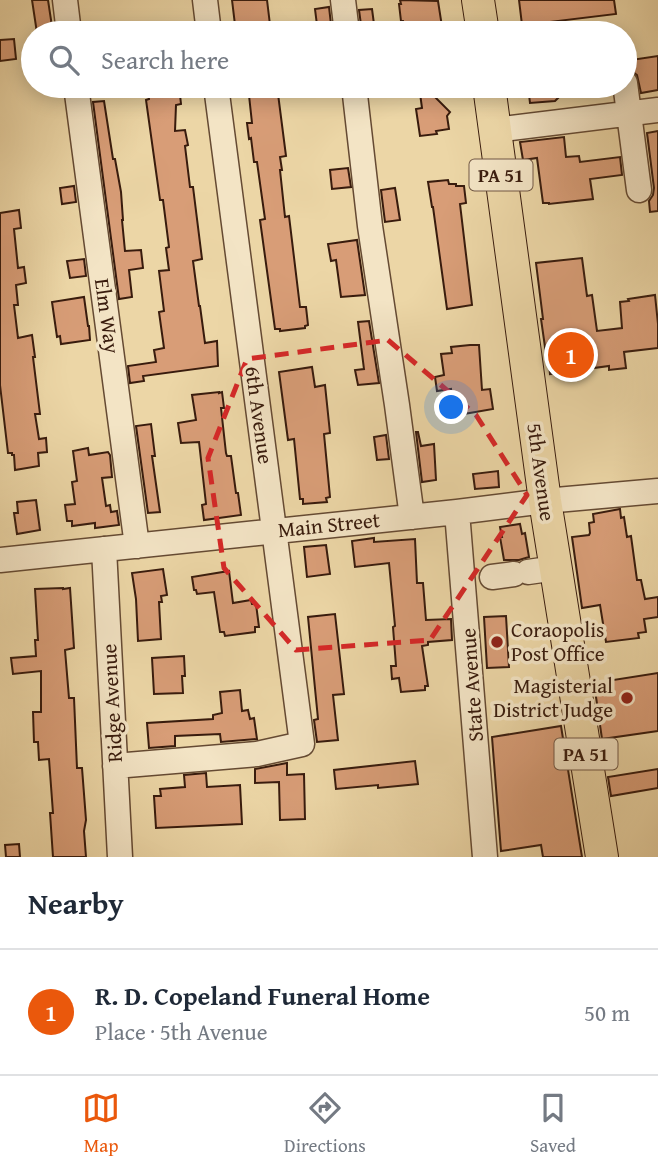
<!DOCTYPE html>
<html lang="en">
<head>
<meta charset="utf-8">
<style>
  :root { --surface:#fff; --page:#f2f2f3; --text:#1f2937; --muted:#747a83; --line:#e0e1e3; --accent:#ea580c }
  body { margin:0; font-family:"Gentium Book Plus",serif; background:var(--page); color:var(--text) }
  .you { position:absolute; left:452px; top:408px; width:24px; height:24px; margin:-18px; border:5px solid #fff; border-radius:50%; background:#1a73e8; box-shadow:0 0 0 10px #1a73e833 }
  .badge { display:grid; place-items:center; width:46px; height:46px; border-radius:50%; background:var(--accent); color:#fff; font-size:23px; font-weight:700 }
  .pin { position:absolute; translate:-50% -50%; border:4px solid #fff; box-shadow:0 2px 7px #0006 }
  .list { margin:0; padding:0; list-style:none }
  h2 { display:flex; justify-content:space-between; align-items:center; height:91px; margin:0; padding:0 28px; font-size:30px }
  h2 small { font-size:23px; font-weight:400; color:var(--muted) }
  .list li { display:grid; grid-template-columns:46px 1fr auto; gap:21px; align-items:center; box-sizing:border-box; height:126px; padding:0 28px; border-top:2px solid var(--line) }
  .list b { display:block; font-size:26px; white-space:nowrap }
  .list p { margin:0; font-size:23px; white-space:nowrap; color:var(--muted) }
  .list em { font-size:23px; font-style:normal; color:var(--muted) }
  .icon { flex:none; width:38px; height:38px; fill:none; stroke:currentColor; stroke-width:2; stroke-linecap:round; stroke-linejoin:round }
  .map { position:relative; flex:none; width:658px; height:857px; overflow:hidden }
  .search { position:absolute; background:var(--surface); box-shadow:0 4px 18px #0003; left:21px; right:21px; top:21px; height:77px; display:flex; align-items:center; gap:18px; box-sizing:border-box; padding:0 24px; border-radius:38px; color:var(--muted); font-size:26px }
  .sheet { height:217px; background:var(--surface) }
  nav { display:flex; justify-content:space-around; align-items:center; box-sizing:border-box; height:98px; border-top:2px solid var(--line); background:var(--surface); font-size:19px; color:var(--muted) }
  nav a { display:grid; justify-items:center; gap:4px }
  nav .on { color:var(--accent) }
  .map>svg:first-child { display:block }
  .building { fill:#d89d77; stroke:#381b0d; stroke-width:2 }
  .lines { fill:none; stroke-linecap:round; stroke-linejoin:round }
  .minor-casing { stroke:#654a33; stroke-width:27 }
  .major-casing { stroke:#381b0d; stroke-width:34 }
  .minor { stroke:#f3e4c5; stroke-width:24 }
  .major { stroke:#ecd6a6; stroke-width:32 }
  .marked { fill:none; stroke:#d62828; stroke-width:5; stroke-dasharray:14 9; stroke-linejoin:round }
  .poi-dot { fill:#8f2418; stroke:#f3e4c5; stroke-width:2.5 }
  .labels { text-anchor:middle; stroke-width:7; stroke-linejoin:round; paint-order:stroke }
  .shield { fill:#f3e4c5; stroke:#705744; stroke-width:2 }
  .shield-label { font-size:19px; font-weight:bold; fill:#381b0d }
  .street-label { font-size:21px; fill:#381b0d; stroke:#f3e4c5 }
  .poi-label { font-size:21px; fill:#381b0d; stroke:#f3e4c5; text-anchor:start }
</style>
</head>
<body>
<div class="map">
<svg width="658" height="857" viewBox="0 0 658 857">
  <rect width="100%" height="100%" fill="#ecd6a6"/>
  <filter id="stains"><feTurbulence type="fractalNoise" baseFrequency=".00286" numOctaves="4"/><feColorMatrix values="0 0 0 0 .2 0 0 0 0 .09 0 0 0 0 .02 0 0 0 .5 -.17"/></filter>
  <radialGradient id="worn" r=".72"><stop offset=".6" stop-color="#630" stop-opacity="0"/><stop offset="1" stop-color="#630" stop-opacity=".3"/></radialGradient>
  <!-- building -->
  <path class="building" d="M32,0h16l5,33h-16z
    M232,0h35l4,33h-35z
    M400,0l38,1 5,32h-38l-2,-12h-2l-2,-17h2z
    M519,0h95l2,14 -67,8 2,11h-28z
    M329,7l3,26h-14l-3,-24z
    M372,9l2,15 -13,1 -2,-15z
    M14,39l2,20 -16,2v-21z
    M658,56v34l-17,3 -4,-18 -8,-6v-5h3l-1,-4z
    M166,86h13l2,18 -5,1 -1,26 10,-1 3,15 -3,1 5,41h3l9,72 -9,2 6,45h1l5,37 12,-2 1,25 -75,10 1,5 -14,2 -2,-17 28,-4 -2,-12 10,-2 -5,-36 5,-1 -5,-40 10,-1 -3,-22 3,-1 -6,-47h-3l-14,-100 3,-1 -1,-11z
    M248,86h29l9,70 -6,1 2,13h-2l5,47 4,-1 11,91h6l2,18 -3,1v2l-25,3v-2h-5l-15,-109 5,-1 -8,-57h-3l-3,-24 -2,1 -2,-16h5z
    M419,86h5l26,26 -3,4 2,13 -13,2 1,3 -17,2 -4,-27 6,-1z
    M528,86h30l1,11 -4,4 -25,2z
    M104,101l9,58h2l6,33 2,28h-1l3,31 16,-1 2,18 -14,2 3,27 -13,2 -26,-197z
    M658,131v80l-8,1 -1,-11 4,-6 1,-7 -7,-55z
    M564,137l2,20 13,-1 1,6 40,-5 2,18 -32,4 3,20 -44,5v-1h-6l-6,-45 -14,2 -3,-18z
    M348,168l3,19 -19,2 -2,-19z
    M448,180l1,4h7v2h8l2,17 -6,1 12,101 -25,4 -14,-102h-1l-4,-25z
    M74,186l2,16 -14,2 -2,-16z
    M395,188l5,32 -15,2 -4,-32z
    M19,210l2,18 -7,1 4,39 6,-1 2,16 -10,2 2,20h-4l4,33 14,-3 3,22h-2l7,57h-5l4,25 7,-1 1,14 -9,1 1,13 -24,4 -1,-15h-2v-2h-4l-8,-68v-172z
    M357,240l8,55 -24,2 -5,-37 -5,1 -3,-17z
    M582,258l5,38 5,-1 5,36 25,-3 -2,-26 9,-1 -1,-2 27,-4 3,29v24l-34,4 2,16 -17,2v-4l-59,8 -1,-13h-2l-6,-42h2l-7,-56z
    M84,259l2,17 -16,2 -3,-17z
    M84,297l4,29h1l1,14 -29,4 -1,-8 -3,1 -5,-35z
    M369,321l10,62 -21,2 -3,-15 9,-1 -6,-47z
    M470,345h9l3,45 8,-1 3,20 -35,6 -1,-13h-5l-1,-13 -14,2 -2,-14 9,-2 -3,-21 11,-1 -1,-6z
    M312,367l3,20 10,-2 5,48 -6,1 6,63 -4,1 1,4 -24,2v-5h-3l-6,-60 -6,1 -9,-68z
    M219,392v1l3,-1 2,16h-3l5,45 1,3h4l5,37h2l3,22 -37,5 -2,-15 4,-1 -7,-62 -18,1 -3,-20 18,-3 -4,-25z
    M151,424l4,32h-3l8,56 -12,1 -12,-87z
    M416,432h2l3,14 13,-2 2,36 -14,2z
    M386,435l3,24 -12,1 -3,-23z
    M88,448l1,7 19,-3 2,3 2,22 -10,1 4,28 4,-1 1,7 6,-1 2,14 -24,3v-5l-23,3v-5h-5l-2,-16 10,-1 -3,-22 5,-1 -4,-30z
    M498,471l1,16 -24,2 -2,-15z
    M36,500l4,30 -23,4 -3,-21h4l-1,-11z
    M620,509l1,9 3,-1 3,20 4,-1 6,44h4l4,19 13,-2v20l-14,2 2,13 -8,1 1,5 -33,4 -6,-37 -18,3 -10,-71 17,-2 1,-2 -1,-10 5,-1 -1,-8z
    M520,524l2,10 3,-1 4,24 -10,3h-15l-4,-23h2l-2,-10z
    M374,538v4l41,-3 2,44h6l3,37 25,-1 1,21 -24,2v3l-6,1 6,40h-3v4l-24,2 -2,-14 -7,1 -1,-13h5l-3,-39 2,-1 -6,-63 -34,4 -3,-26z
    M326,545l4,29 -23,3 -3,-30z
    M163,569l4,26 -6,1 1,6h-3l2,37 -23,2 -2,-42 -4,-26z
    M229,571l4,32 18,-3 1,4h4l3,23h-4v5l-30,4 -1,-4h-4l-6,-40 -17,2 -1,-4h-2l-2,-13z
    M63,588v1l7,-1 4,60 -9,2 4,48h5l3,70h5l4,52 -2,11 2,26h-33l-3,-44h3l-4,-54 -10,1 -1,-18h-4l-1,-30h8v-41l-28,3 -2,-16 25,-2 -1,-16h3l-3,-51z
    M335,614l9,80 -11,1 5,45 -21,2 -3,-22 4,-1 -10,-102z
    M506,616l3,51 -22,1 -3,-51z
    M184,656l1,20h-3l1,17 -29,1 -2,-36z
    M658,673v58l-56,8 -8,-56z
    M240,690l2,21 6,-1 2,9 4,-1 3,21 -36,3 -1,-8 -45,2v10l-26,2 -2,-25 66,-4v-4l9,-2 -2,-21z
    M561,726l21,131h-39l-2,-12 -40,6 -9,-114z
    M415,761l3,23 -40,4v-3l-42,4 -2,-19z
    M287,763v12l17,-1 1,45 -25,1 -1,-38 -24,1v-14z
    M658,769v19l-47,8 -3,-19z
    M206,773l1,14 33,-2 2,39 -86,4 -2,-32h7l-1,-7 25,-2 -1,-12z
    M19,844l1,13h-14l-1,-12z"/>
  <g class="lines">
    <defs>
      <path id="minor" d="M65,0l4,33
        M205,0l4,33
        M343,0l4,33
        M625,83l14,107
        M76,86l61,460
        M354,86l16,140 27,179 15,112
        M495,130l163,-20
        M457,512l28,345
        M104,549l16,308
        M0,560l457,-48 88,-11 113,-10
        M528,572l28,-4
        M492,577l22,-3
        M115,766l142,-12 45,-10 -86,-658"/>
      <path id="major" d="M478,0l5,33
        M489,86l56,415 57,356"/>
    </defs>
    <!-- minor casing -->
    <use href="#minor" class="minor-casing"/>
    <!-- major casing -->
    <use href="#major" class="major-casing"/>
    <!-- minor -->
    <use href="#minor" class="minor"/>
    <!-- major -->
    <use href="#major" class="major"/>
  </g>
  <!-- marked area -->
  <path class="marked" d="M388,340l88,75 51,80 -97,145 -134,10 -72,-82 -16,-110 39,-99z"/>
  <!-- markers -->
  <g class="poi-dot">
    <circle cx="497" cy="642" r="7"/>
    <circle cx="627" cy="698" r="7"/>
  </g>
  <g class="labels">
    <!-- shield labels -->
    <g class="shield">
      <rect x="469.5" y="159.5" width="63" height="31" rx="5"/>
      <rect x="554.5" y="738.5" width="63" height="31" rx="5"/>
    </g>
    <g class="shield-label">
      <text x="501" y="182">PA 51</text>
      <text x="586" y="761">PA 51</text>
    </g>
    <!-- street labels -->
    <g class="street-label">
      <text transform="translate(107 316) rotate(82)" y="7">Elm Way</text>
      <text transform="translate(259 415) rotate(82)" y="7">6th Avenue</text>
      <text transform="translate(541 472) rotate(82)" y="7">5th Avenue</text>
      <text transform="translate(329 525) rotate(-6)" y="7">Main Street</text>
      <text transform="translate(472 685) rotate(-94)" y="7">State Avenue</text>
      <text transform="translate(112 703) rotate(-93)" y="7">Ridge Avenue</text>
    </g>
    <!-- poi labels -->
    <g class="poi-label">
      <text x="511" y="637">Coraopolis<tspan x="511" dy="24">Post Office</tspan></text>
      <text x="613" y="693" text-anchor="end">Magisterial<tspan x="613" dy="24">District Judge</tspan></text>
    </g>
  </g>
  <rect width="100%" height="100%" filter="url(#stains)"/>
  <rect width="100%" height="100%" fill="url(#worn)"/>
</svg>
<div class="you"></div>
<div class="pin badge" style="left:571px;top:355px">1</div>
<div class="search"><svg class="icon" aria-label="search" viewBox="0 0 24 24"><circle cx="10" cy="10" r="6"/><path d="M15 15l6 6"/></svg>Search here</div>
</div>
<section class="sheet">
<h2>Nearby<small></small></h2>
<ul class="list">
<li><span class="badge">1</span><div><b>R. D. Copeland Funeral Home</b><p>Place · 5th Avenue</p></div><em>50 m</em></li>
</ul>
</section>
<nav>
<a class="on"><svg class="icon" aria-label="map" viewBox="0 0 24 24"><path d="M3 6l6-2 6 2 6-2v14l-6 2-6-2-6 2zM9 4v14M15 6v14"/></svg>Map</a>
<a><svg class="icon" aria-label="directions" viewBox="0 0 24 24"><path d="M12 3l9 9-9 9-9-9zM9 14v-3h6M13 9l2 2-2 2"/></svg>Directions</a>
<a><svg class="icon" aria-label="saved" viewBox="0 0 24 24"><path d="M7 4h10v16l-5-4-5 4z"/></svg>Saved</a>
</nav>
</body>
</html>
